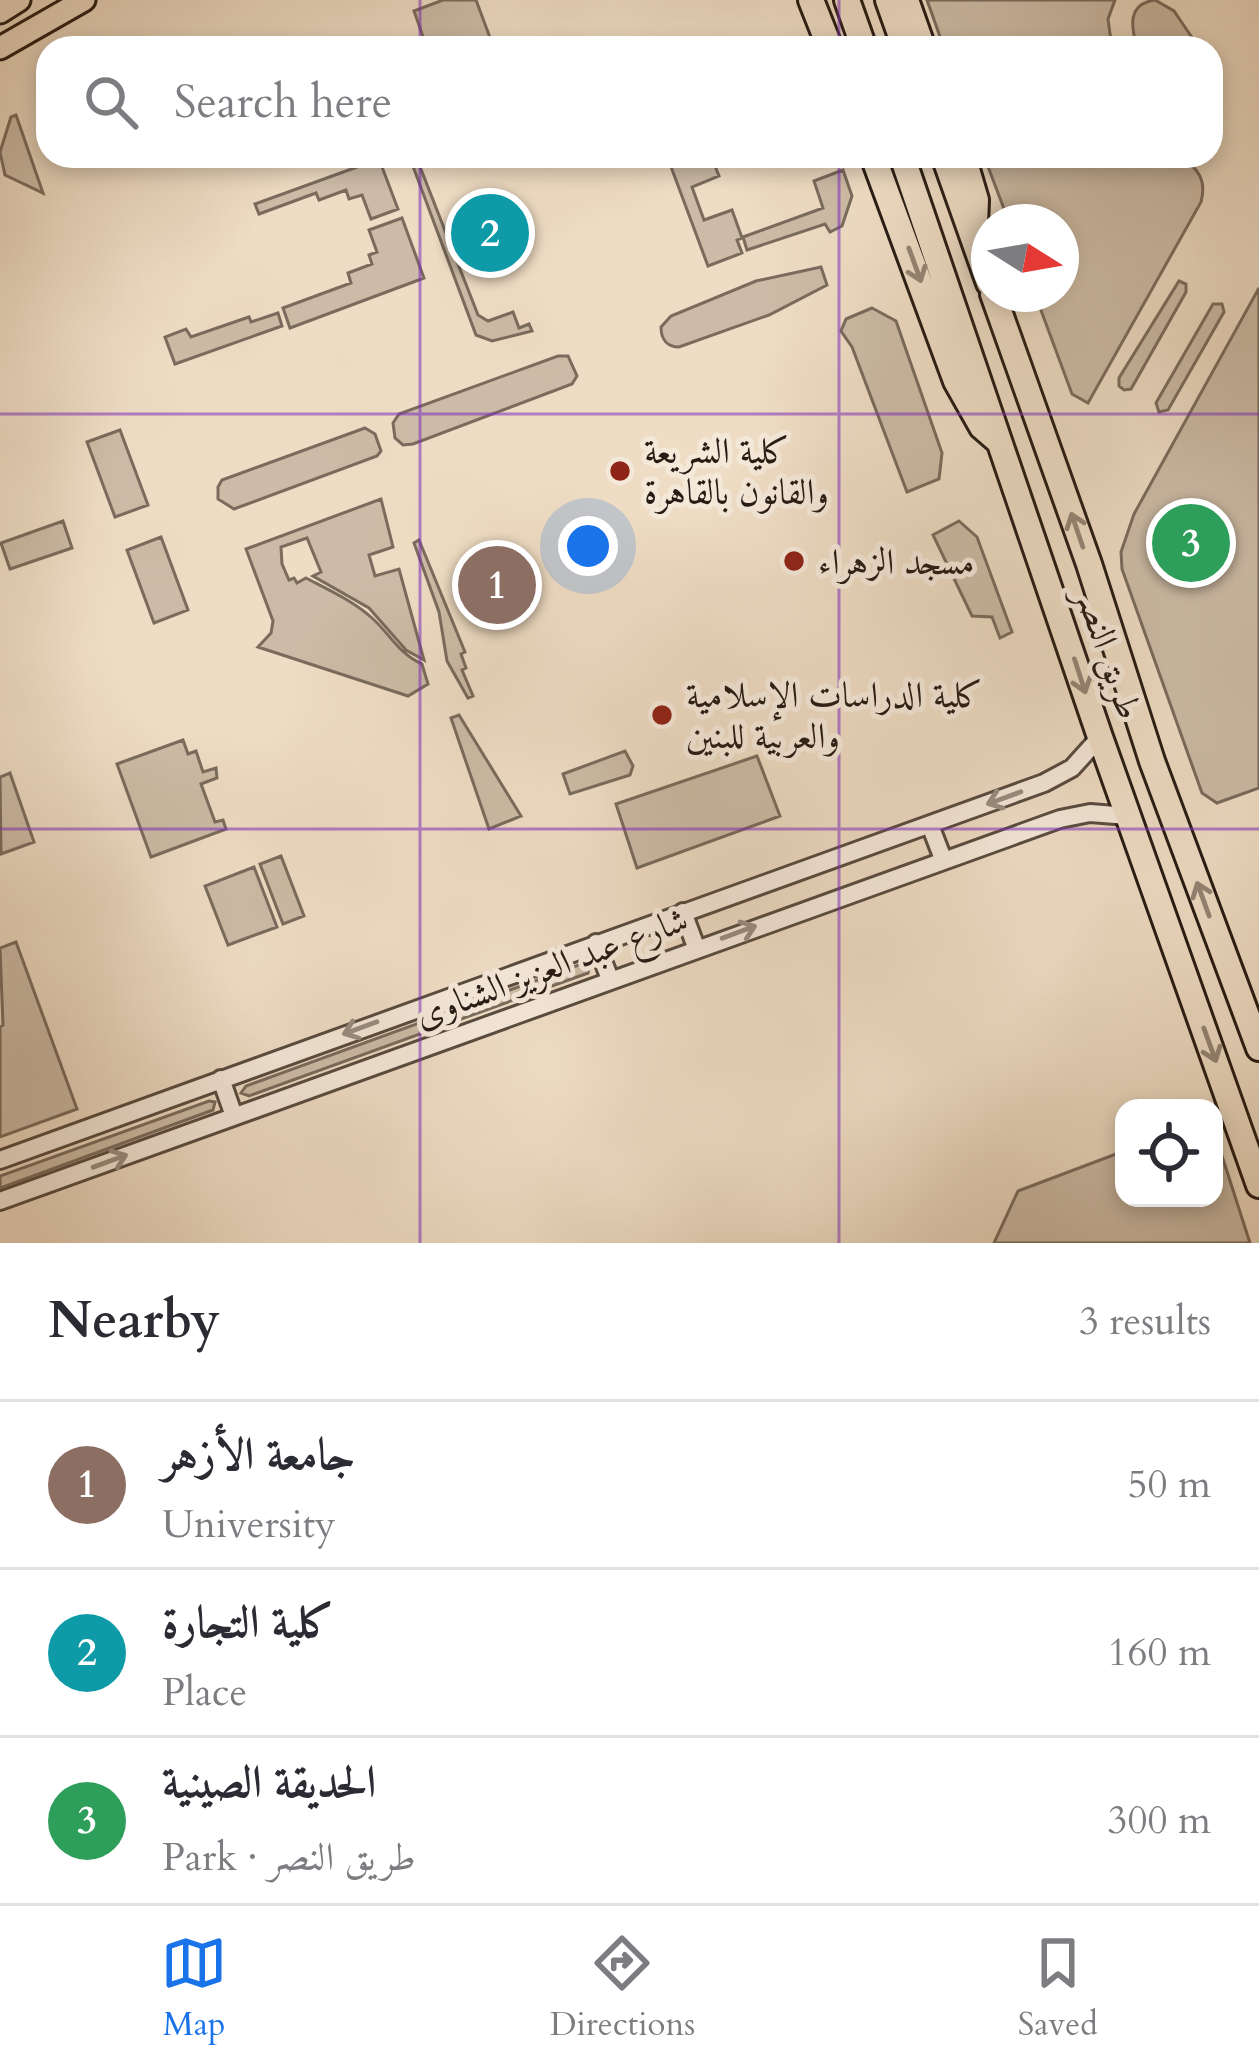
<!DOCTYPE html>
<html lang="en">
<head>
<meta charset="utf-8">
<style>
  :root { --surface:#fff; --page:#f2f2f3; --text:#2b2b33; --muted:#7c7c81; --line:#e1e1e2; --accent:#1a73e8 }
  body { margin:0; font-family:Cardo,Amiri,serif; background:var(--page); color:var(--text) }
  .controls { position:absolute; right:36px; bottom:36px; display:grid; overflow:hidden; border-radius:24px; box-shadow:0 6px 18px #0003 }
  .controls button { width:108px; height:108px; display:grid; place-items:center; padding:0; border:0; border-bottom:3px solid var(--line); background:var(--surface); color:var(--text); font:60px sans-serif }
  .compass { position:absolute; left:971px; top:204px; width:108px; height:108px; border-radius:50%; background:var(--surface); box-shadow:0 6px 18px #0003; rotate:101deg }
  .you { position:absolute; left:588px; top:546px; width:42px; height:42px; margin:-30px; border:9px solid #fff; border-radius:50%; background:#1a73e8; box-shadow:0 0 0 18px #1a73e833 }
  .badge { display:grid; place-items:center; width:78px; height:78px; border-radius:50%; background:var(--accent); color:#fff; font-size:39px; font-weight:700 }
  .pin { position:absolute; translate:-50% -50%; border:6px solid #fff; box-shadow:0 3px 12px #0006 }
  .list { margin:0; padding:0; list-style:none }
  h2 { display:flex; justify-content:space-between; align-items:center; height:156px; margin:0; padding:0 48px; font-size:51px }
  h2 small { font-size:39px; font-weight:400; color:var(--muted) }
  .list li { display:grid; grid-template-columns:78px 1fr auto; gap:36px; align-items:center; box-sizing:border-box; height:168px; padding:0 48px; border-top:3px solid var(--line) }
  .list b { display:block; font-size:45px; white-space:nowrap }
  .list p { margin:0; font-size:39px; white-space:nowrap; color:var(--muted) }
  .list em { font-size:39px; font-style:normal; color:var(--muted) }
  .icon { flex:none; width:66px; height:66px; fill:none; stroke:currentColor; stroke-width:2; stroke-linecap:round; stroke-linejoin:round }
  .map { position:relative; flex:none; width:1259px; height:1243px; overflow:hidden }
  .search { position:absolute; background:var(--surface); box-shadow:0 6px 18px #0003; left:36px; right:36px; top:36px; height:132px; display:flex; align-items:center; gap:30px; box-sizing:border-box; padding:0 42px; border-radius:36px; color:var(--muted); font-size:45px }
  .sheet { height:660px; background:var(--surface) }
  nav { display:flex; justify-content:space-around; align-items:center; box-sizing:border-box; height:168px; border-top:3px solid var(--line); background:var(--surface); font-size:33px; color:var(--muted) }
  nav a { display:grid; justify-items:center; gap:6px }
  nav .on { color:var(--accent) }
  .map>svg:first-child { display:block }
  .green { fill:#ccbba6; stroke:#7a6b5d; stroke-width:3 }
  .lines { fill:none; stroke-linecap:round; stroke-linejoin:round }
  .minor-casing { stroke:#594b40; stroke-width:22 }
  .major-casing { stroke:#271b14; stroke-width:27 }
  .highway-casing { stroke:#271b14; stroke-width:30 }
  .minor { stroke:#f4e8d9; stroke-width:16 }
  .major { stroke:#eedcc4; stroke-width:21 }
  .highway { stroke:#eedcc4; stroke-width:24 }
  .oneway { stroke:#948575 }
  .oneway2 { stroke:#988c80 }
  .grid { fill:none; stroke:#7b2cbf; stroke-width:3; stroke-opacity:0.55 }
  .poi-dot { fill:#8f2418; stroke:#f4e8d9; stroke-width:4.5 }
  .labels { text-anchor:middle; stroke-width:10; stroke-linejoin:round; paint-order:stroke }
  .poi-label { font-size:36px; fill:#271b14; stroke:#f4e8d9; text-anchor:start }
  .street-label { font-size:36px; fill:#271b14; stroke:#f4e8d9 }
</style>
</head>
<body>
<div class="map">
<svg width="1259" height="1243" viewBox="0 0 1259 1243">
  <rect width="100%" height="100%" fill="#eedcc4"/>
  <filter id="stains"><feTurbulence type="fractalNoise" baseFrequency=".00167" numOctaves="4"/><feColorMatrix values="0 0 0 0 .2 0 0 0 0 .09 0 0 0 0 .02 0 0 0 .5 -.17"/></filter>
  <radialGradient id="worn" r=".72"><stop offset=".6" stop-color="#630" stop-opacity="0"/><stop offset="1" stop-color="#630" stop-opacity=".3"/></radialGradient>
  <!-- green -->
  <path class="green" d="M443,0h33l16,43 -15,5h-50l-13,-37z
    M927,0h188l-7,19 4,29h-168z
    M1155,0l19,11 25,37h-62c-6,-22 -10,-44 18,-48z
    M16,115l27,78 -38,-18 -5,-23 11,-35z
    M667,156h44l8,20 -27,11 12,33 28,-10 10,28 -5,2 5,13 -34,13z
    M984,156h197c17,13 26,24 20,46l-113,201 -16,-9 -37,-100h26v-72h-52z
    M379,159l19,50 -27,10 -9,-24 -13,4 -3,-9 -27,10 -3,-7 -57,21 -4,-10z
    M417,159l61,156 10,6 25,-9 6,16 10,-4 3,7 -40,10 -16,-6 -65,-174z
    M843,170l9,26 -10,30 -12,6 -5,-8 -78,26 -4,-13 80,-29 -9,-27z
    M402,218l22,60 -134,50 -7,-20 68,-25 -3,-10 24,-9 -3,-9 8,-3 -8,-22z
    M821,267l6,18 -58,30 -90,32c-12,0 -18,-8 -18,-20l10,-11 85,-35z
    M1179,281l7,3v8l-55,97 -7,1 -5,-4v-8z
    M1259,288v500l-42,15 -15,-10 -80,-224 -1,-17 13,-38z
    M1213,304h9l2,8 -56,98 -9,2 -3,-9z
    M872,308l24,13 46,132 -3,26 -32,13 -55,-145 -11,-16 5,-12z
    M278,313l4,13 -107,38 -10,-27 21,-8 5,8 58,-20 2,5z
    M558,356h10l9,20 -5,8 -159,60 -10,1 -8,-7 -2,-15 6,-9z
    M365,428l10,6 6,17 -4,5 -143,53 -16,-10v-12l4,-7z
    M120,430l28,75 -33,12 -28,-75z
    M381,499l12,48 -24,8 6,21 24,-7 25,91 -18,-10 -37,-42 -56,-32 8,-4 -14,-34 -26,9 1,17 7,16 5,-2 3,5 9,-5c23,12 47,23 66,40 18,16 27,36 50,46l6,20 -20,12 -150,-49 13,-14 2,-12 -27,-72z
    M63,521l9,27 -62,21 -9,-26z
    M959,521l18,16 35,95 -12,6 -8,-21 -20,-1 -39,-81z
    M161,537l27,73 -34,13 -27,-73z
    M419,540l46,112 -4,2 5,14 -4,2 11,26 -5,2 -21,-37 -8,-49 -25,-69z
    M459,715l62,101 -32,13 -38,-111z
    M183,740l5,14 8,-3 7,21 13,-4 1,10 -16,6 14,38 8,-2 3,9 -75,28 -34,-93z
    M625,751l8,15 -3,9 -60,19 -7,-20z
    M757,756l23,60 -143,52 -21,-64z
    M10,773l24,69 -33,12 -1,-77z
    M281,856l23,60 -21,8 -23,-60z
    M254,867l23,60 -49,18 -23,-59z
    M16,942l61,167 -77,28v-110l3,-2 -3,-77z
    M584,963l6,2 -2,8 -339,123 -8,-3 5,-7z
    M209,1101l6,1 -2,8 -213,78v-12z
    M1214,1131l36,112h-256l24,-52 106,-40v47h90z"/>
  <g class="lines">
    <defs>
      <path id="minor" d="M930,825l13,34
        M683,912l13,35
        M596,943l14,36
        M221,1079l13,37
        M0,1160l1044,-377 28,-15 28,-31
        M0,1201l1060,-382 30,-6 38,3"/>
      <path id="major" d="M0,12l19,-12
        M0,48l84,-48"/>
      <path id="highway" d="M811,0l19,48
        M847,0l17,48
        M888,0l17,48
        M906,0l17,48
        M873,156l83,225 26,46 15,13
        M902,156l198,581 159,448
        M944,156l45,127
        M963,156l13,44 -1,25
        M993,294l96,270 63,197 107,287"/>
    </defs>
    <!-- minor casing -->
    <use href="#minor" class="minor-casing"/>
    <!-- major casing -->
    <use href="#major" class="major-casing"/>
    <!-- highway casing -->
    <use href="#highway" class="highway-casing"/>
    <!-- minor -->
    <use href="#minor" class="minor"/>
    <!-- major -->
    <use href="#major" class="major"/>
    <!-- highway -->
    <use href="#highway" class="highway"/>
  </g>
  <!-- one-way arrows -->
  <defs><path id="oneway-shaft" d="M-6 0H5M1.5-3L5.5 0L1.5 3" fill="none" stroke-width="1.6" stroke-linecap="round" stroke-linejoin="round" transform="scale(3)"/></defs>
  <g class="oneway">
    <use href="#oneway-shaft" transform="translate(915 265) rotate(70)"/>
    <use href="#oneway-shaft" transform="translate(1077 530) rotate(-109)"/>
    <use href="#oneway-shaft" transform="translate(1080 676) rotate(72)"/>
    <use href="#oneway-shaft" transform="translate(1203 899) rotate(-110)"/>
    <use href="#oneway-shaft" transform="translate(1210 1045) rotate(70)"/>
  </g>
  <g class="oneway2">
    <use href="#oneway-shaft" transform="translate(1004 798) rotate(160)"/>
    <use href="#oneway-shaft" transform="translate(739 932) rotate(-20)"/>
    <use href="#oneway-shaft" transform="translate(360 1028) rotate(160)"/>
    <use href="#oneway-shaft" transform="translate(110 1161) rotate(-20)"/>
  </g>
  <!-- grid -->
  <path class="grid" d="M420,0v48M839,0v48M420,156v1087M839,156v1087M0,414h1259M0,829h1259"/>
  <!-- markers -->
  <g class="poi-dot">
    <circle cx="620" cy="471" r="12"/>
    <circle cx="794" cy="561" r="12"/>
    <circle cx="662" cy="715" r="12"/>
  </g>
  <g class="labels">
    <!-- poi labels -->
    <g class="poi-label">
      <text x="644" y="463">كلية الشريعة<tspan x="644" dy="41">والقانون بالقاهرة</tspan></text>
      <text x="818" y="574">مسجد الزهراء</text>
      <text x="686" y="707">كلية الدراسات الإسلامية<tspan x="686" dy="41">والعربية للبنين</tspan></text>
    </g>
    <!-- street labels -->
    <g class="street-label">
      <text transform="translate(1110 653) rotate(71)" y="13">طريق النصر</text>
      <text transform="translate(551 966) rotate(-20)" y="13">شارع عبد العزيز الشناوى</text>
    </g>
  </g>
  <rect width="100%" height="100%" filter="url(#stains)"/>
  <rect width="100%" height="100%" fill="url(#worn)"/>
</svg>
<div class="controls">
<button><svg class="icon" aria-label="locate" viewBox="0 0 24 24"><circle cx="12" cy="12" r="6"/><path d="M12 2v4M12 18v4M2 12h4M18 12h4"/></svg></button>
</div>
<svg class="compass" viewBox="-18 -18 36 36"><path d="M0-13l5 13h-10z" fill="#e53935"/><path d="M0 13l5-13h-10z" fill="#7c7c81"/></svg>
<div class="you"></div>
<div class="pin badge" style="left:497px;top:585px;background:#8d6e63">1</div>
<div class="pin badge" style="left:490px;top:233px;background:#0f9aa8">2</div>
<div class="pin badge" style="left:1191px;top:543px;background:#2e9e5b">3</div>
<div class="search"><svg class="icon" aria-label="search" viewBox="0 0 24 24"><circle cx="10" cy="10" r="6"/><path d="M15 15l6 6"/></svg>Search here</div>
</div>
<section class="sheet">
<h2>Nearby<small>3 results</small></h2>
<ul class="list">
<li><span class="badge" style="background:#8d6e63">1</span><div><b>جامعة الأزهر</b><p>University</p></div><em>50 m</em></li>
<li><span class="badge" style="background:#0f9aa8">2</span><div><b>كلية التجارة</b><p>Place</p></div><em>160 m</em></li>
<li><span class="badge" style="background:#2e9e5b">3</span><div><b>الحديقة الصينية</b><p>Park · طريق النصر</p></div><em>300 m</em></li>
</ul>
</section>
<nav>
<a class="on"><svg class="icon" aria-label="map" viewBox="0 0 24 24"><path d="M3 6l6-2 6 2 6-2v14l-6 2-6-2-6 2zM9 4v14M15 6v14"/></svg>Map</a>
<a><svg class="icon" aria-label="directions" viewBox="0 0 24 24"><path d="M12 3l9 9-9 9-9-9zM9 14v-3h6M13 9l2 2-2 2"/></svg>Directions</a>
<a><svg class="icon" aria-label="saved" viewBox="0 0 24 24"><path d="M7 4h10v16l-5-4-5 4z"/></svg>Saved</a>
</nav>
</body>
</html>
